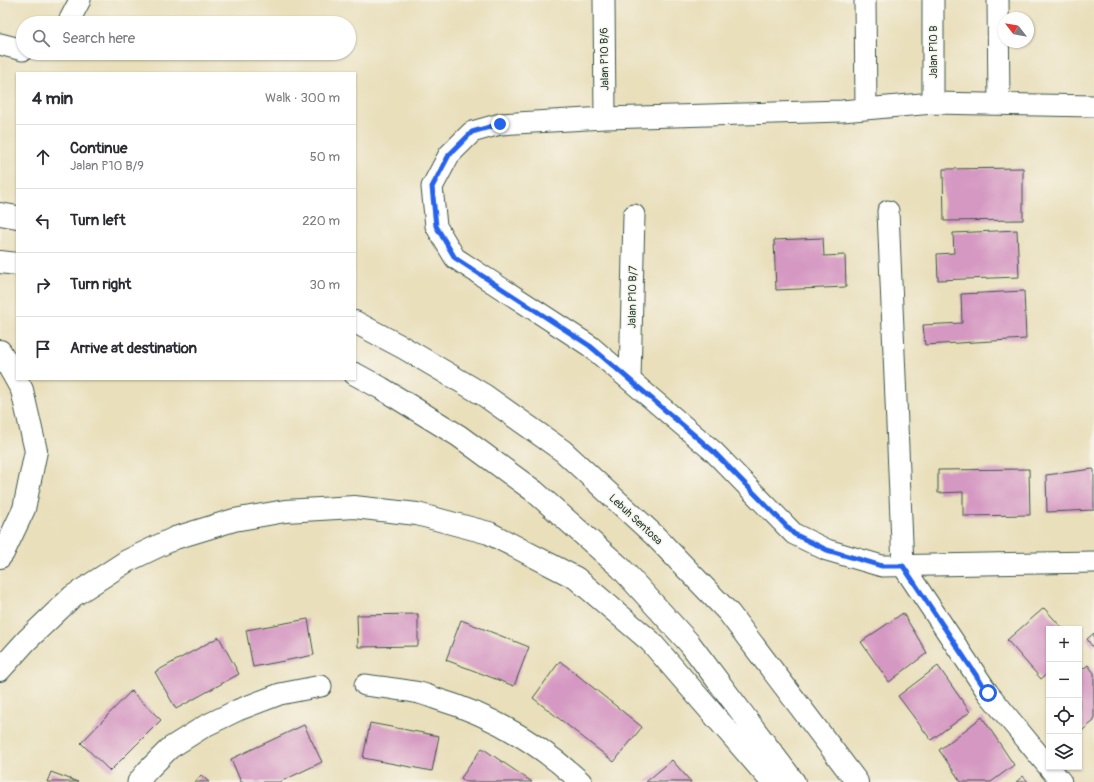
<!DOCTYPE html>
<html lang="en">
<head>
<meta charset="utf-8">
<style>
  :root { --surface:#fff; --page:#f7f7f7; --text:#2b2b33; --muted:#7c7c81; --line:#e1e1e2 }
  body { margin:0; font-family:Pangolin,sans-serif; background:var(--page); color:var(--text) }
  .controls { position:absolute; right:12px; bottom:12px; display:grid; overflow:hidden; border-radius:0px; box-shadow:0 1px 3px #0004 }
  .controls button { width:36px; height:36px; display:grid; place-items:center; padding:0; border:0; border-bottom:1px solid var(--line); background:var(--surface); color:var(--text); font:20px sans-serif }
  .compass { position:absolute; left:998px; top:12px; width:36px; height:36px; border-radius:50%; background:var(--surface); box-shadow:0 1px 3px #0004; rotate:301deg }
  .stop { position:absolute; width:12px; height:12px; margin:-9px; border:3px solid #2563eb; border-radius:50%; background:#fff }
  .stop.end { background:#2563eb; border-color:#fff; box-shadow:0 1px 4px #0008 }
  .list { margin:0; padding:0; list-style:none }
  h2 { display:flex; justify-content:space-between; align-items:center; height:52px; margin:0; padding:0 16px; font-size:17px }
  h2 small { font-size:13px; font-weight:400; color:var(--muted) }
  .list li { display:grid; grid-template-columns:26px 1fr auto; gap:12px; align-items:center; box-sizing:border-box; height:64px; padding:0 16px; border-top:1px solid var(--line) }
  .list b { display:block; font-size:15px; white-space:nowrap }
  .list p { margin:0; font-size:13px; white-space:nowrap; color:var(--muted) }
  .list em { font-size:13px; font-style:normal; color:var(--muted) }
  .icon { flex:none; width:22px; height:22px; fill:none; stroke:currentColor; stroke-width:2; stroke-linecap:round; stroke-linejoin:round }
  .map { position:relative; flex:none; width:1094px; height:782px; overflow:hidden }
  .search { position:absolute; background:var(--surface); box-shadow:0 1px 3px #0004; left:16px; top:16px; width:340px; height:44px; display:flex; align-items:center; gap:10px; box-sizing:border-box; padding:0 14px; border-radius:22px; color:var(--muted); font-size:15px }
  .panel { position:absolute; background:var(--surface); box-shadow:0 1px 3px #0004; left:16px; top:72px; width:340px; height:308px; border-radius:0px }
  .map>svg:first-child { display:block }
  .building { fill:#d598c2 }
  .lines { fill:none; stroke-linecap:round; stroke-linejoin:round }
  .street-casing { stroke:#3d5548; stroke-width:23 }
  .primary-casing { stroke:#3d5548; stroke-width:24 }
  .street { stroke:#fff; stroke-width:21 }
  .primary { stroke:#fff; stroke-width:22 }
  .route { stroke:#2563eb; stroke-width:5 }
  .labels { text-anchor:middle; stroke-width:3; stroke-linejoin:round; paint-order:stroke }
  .street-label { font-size:11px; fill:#1f3d34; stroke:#f7f3e8 }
</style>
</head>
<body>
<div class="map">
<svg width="1094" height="782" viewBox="0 0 1094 782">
  <rect width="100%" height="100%" fill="#f7f3e8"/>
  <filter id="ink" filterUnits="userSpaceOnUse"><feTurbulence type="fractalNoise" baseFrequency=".025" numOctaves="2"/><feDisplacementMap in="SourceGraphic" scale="8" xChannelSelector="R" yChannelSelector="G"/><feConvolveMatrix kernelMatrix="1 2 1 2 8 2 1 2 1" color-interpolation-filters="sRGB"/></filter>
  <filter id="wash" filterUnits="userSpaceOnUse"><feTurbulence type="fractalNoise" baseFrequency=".012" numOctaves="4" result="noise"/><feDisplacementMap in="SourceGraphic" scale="16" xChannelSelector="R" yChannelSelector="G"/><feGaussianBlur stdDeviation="0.9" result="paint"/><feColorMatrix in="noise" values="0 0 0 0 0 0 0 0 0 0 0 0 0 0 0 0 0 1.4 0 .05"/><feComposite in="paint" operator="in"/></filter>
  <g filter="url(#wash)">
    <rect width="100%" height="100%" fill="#e9dfbb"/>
    <g id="blocks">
      <!-- building -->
      <path class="building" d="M1023,168v52l-79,1 -1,-52z
        M1017,230l2,47 -81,3 -1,-26 17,-1 -1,-20z
        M823,238l1,18 21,-1 1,32 -70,3 -2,-50z
        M1024,291l2,48 -101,6 -2,-20 39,-2 -1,-29z
        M1029,469l1,46 -67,1v-24l-25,1v-23z
        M1093,469l1,1v40l-47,2 -1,-37z
        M1044,608l19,21h-14v43l-8,7 -34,-39z
        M903,613l24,40 -38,29 -28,-40z
        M418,614v32l-60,1 -1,-32z
        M308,619l6,36 -61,12 -7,-37z
        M461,620l68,27 -15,39 -68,-26z
        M1094,633v16l-7,-10z
        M219,637l20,37 -63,35 -21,-37z
        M560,661l82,66 -28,35 -81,-64z
        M1088,665l6,8v48l-15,12v-61z
        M938,666l32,46 -39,28 -33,-44z
        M131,691l30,29 -51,51 -29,-28z
        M982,717l32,48 -23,17h-30l-22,-32z
        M370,723l69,13 -7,35 -69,-13z
        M304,725l18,37 -42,20h-39l-10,-23z
        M482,748l50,34h-66l-5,-4z
        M672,760l19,22h-45z
        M51,772l27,10h-31z
        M201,775l8,7h-14z
        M1023,776l5,6h-12z"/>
    </g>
  </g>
  <g filter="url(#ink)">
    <use href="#blocks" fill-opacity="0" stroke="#3d5548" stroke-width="1"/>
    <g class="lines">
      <defs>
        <path id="street" d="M604,0l1,118
          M865,0l1,109
          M998,0l1,104
          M68,23l12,-23
          M0,44l23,6
          M933,103v-103
          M1094,106l-161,-3 -91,8 -237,7 -105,6 -28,8 -23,23 -17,32 4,39 19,32 135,88 124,106 80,82 33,16 55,16 212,-4
          M888,211l15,355 85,127 73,89
          M630,380l4,-165
          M365,685c16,2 33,4 49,7 8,1 15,4 23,7 54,16 103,45 144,83
          M138,782l9,-11 23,-23 35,-22 33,-16 42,-16 41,-8"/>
        <path id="primary" d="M0,214l17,3
          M0,262l17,2
          M355,322l49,26 80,47 79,56 91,84 75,78 128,169
          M0,351l22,39 14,61 -12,58 -21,44 -3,4
          M355,374l26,14 78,48 75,55 87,77 69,76 104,138
          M0,670l27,-30 46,-44 54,-35 48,-23 59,-18 51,-9 69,-4 63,7 72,19 87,45 74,63 122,141"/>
      </defs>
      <!-- street casing -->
      <use href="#street" class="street-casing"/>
      <!-- primary casing -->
      <use href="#primary" class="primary-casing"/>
      <!-- street -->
      <use href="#street" class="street"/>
      <!-- primary -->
      <use href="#primary" class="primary"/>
    </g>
  </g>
  <g class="lines" filter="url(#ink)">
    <!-- route -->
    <path class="route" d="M500,124l-28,8 -23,23 -17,32 4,39 19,32 135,88 124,106 80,82 33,16 55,16h21l85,127"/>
  </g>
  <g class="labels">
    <!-- street labels -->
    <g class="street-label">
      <text transform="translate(933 52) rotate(-90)" y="4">Jalan P10 B</text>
      <text transform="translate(604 59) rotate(-91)" y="4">Jalan P10 B/6</text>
      <text transform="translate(632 297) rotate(-89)" y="4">Jalan P10 B/7</text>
      <text transform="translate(636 519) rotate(43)" y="4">Lebuh Sentosa</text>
    </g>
  </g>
</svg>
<div class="controls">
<button>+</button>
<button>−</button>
<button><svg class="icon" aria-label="locate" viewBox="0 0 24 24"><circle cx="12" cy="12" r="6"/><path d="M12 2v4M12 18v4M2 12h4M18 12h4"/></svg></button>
<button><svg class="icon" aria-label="layers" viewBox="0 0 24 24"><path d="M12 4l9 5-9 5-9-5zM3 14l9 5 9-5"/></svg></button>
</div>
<svg class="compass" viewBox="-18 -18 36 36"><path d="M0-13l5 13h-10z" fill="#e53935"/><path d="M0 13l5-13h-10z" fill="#7c7c81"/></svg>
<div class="stop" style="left:988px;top:693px"></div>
<div class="stop end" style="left:500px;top:124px"></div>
<div class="search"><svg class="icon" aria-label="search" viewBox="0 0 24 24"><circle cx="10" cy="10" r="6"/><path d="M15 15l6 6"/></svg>Search here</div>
<section class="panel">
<h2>4 min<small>Walk · 300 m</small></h2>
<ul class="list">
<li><svg class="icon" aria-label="ahead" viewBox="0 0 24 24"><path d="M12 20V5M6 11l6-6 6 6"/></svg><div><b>Continue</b><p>Jalan P10 B/9</p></div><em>50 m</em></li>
<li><svg class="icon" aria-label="left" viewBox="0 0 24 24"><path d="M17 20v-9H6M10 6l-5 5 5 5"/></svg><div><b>Turn left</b></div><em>220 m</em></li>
<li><svg class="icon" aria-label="right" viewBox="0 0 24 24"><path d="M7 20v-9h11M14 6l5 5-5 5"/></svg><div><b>Turn right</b></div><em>30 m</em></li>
<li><svg class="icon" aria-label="arrive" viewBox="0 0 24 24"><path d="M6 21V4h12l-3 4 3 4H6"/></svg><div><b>Arrive at destination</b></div></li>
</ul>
</section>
</div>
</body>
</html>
